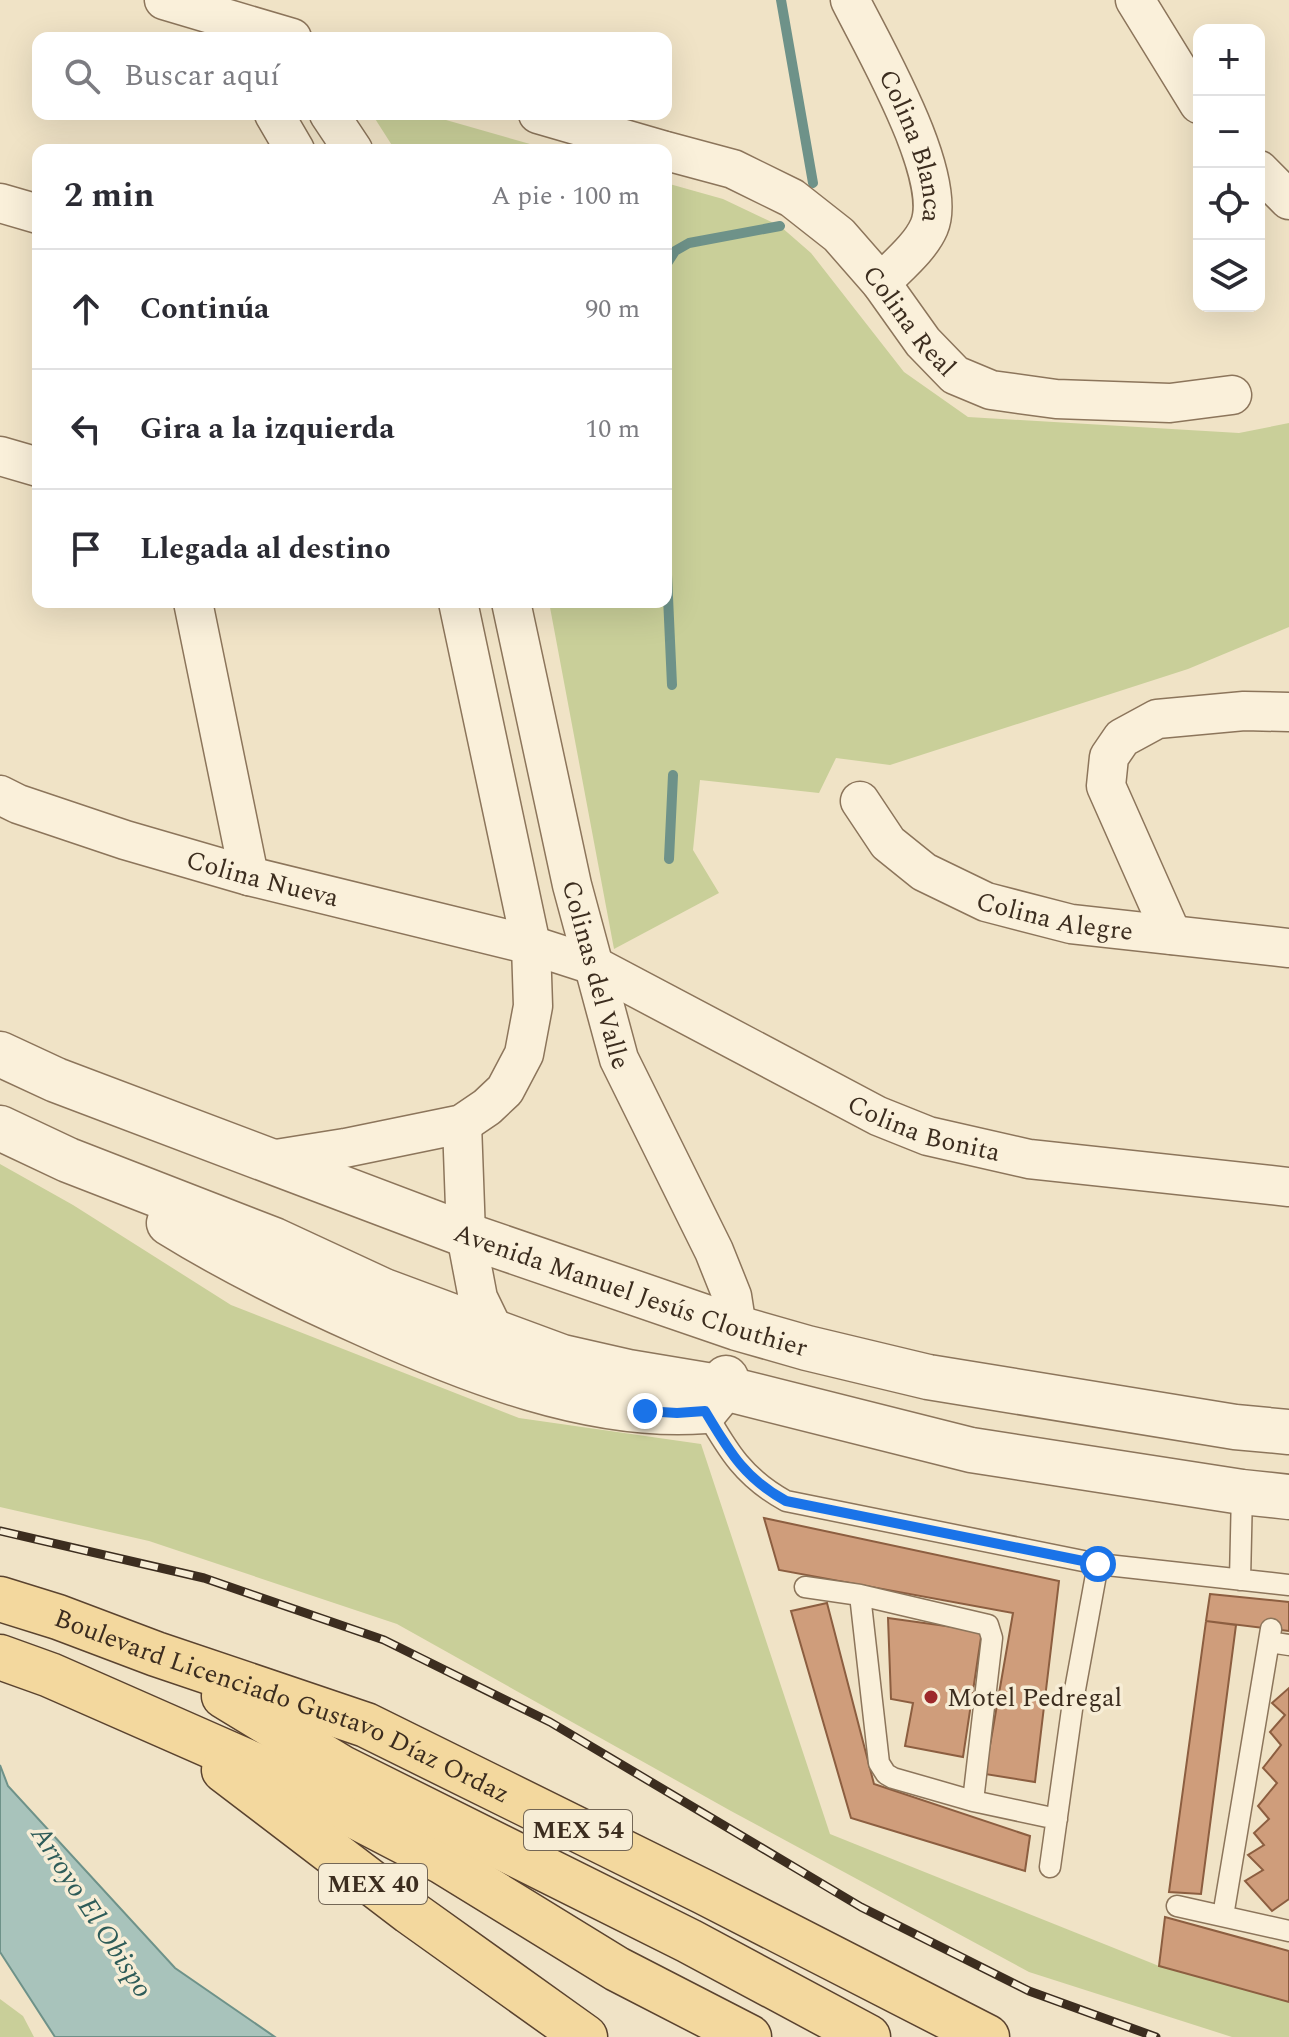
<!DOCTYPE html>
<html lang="es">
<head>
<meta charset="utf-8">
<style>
  :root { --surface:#fff; --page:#f7f7f7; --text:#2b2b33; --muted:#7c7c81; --line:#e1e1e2 }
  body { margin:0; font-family:Spectral,serif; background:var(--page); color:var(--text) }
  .controls { position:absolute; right:24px; top:24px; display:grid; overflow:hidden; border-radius:16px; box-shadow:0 8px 32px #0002 }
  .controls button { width:72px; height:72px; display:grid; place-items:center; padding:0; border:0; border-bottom:2px solid var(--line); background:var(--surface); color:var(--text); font:40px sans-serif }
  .stop { position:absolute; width:24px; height:24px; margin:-18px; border:6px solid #1a73e8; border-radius:50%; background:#fff }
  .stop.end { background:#1a73e8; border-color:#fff; box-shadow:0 2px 8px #0008 }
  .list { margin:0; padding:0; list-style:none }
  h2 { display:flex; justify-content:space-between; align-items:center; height:104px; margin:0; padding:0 32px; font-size:34px }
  h2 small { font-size:26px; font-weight:400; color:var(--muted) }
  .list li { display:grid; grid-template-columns:52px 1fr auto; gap:24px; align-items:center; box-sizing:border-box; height:120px; padding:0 32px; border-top:2px solid var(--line) }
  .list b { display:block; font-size:30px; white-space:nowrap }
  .list em { font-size:26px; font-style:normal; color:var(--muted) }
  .icon { flex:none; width:44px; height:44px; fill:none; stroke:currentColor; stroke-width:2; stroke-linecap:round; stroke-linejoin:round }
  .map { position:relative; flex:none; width:1289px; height:2037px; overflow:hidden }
  .search { position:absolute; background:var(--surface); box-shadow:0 8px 32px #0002; left:32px; top:32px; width:640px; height:88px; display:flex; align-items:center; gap:20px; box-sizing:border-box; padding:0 28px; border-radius:16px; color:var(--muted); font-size:30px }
  .panel { position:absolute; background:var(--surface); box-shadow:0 8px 32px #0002; left:32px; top:144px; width:640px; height:464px; border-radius:16px }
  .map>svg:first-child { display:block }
  .green { fill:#c9cf99 }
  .water { fill:#a8c3bb; stroke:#6e9289; stroke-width:2 }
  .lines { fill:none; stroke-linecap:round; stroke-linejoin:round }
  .stream { stroke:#6e9289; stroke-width:10 }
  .building { fill:#cf9d7b; stroke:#8c5e40; stroke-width:2 }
  .service-casing { stroke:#8c755b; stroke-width:23 }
  .minor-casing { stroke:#8c755b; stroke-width:41 }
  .tertiary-casing { stroke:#8c755b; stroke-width:47 }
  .primary-casing { stroke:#5a432f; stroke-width:47 }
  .service { stroke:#faf0da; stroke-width:20 }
  .minor { stroke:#faf0da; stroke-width:38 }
  .tertiary { stroke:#faf0da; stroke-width:44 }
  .primary { stroke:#f3d89e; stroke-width:44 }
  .rail-casing { stroke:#3c2d1f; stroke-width:9 }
  .rail { stroke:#f7edd6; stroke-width:6; stroke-dasharray:18; stroke-linecap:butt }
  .route { stroke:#1a73e8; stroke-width:10 }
  .poi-dot { fill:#9d292b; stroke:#f7edd6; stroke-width:3 }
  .labels { text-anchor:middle; stroke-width:7; stroke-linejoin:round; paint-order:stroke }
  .shield { fill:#f7edd6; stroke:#746756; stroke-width:2 }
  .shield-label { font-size:24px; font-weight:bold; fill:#3c2d1f }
  .street-label { font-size:26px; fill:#3c2d1f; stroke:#f7edd6 }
  .poi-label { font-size:26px; fill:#3c2d1f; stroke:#f7edd6; text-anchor:start }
  .water-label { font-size:28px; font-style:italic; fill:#2e5c59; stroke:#f7edd6 }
</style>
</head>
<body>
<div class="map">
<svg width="1289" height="2037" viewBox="0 0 1289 2037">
  <rect width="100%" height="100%" fill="#f0e3c6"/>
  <!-- green -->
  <path class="green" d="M372,114h53l126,36h-156z
    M666,183l57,16 57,27 31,27 93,119 64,45 271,16 50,-10v204l-101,42 -298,96 -54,-7 -17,35 -119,-13 -7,70 26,43 -105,56 -65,-347h117z
    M0,1164l73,41 158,100 288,113 182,26 129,390 329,132 130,36v35h-57l-203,-65 -298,-161 -334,-187 -248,-83 -149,-34z
    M0,1999l23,17 11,21h-34z"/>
  <!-- water -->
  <path class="water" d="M0,1765l8,21 167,182 100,69h-220l-55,-85z"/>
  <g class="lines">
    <!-- stream -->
    <path class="stream" d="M781,0l32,183
      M666,265l9,-14 14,-8 91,-17
      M666,553l6,132
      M669,859l4,-84"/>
  </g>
  <!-- building -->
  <path class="building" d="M764,1518l295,63 -24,201 -50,-8 28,-161 -234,-43z
    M1210,1594l79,8v29l-83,-10z
    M827,1603l47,181 156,52 -5,35 -174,-53 -60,-207z
    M888,1618l94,13 -19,126 -58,-11 8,-43 -22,-4z
    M1206,1621l30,4 -35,269 -32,-2z
    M1289,1688v211l-17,12 -27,-30 18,-11 -15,-15 16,-10 -10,-12 15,-14 -11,-13 19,-23 -14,-15 18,-23 -11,-13 15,-17 -13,-12z
    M1165,1917l124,34v51l-130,-36z"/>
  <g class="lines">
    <defs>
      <path id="service" d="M705,1411c23,40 39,67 81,90l312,63 191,21
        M1240,1580l2,-88
        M805,1587l55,8 128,30 4,13 -19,163
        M860,1595l19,168 7,11 7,4 80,23 84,18
        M1269,1642l20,3
        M1050,1867l24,-172 24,-131
        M1177,1906l112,25
        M1223,1916l48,-287"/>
      <g id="minor">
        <path d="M164,0l128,38"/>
        <path id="s1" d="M850,0c24,48 100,178 79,227 -9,21 -33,40 -48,56"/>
        <path d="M1135,0l64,104"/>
        <path d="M274,114l21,36"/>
        <path d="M329,114l24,36"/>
        <path d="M538,114l124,36"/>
        <path id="s2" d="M666,151l67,18 59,29 47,37 42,48 42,59 32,33 36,15 65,9 114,4 62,-8"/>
        <path d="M1259,170l30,30"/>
        <path d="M0,203l38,11"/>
        <path d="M0,456l38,11"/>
        <path d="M193,602l56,274"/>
        <path id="s3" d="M511,602l61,283 47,174 95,192 18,45 5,32"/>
        <path id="s4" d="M0,795l18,9 107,36 124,36 282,69 62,20 285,151 50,20 101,23 260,28"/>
        <path id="s5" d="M860,801l28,42 36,29 62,30 85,22 218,24"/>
        <path d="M1172,935l-66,-149 3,-29 13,-19 35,-19 87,-8 45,1"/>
        <path d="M462,1124l4,111 12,63 17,35"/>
        <path d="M270,1160l75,-12 117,-24 25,-17 18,-17 19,-36 9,-48 -2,-61 -73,-343"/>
      </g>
      <g id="tertiary">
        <path id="s6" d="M0,1054l56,26 410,155 271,93 70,20 121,29 307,50 54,5"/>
        <path d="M0,1128l68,32 206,80 110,51 178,66 66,15 96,16 247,62 271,42 47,5"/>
        <path d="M169,1223c63,39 128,71 196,101 101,46 227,96 340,87l19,-23 2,-10"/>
      </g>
      <g id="primary">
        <path id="s7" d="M0,1599l58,18 98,37 210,71 338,167 283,145"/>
        <path d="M0,1657l50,18 216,95 177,92 174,107 132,68"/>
        <path d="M224,1696l118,72 347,173 179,96"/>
        <path d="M224,1770l186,142 175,125"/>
      </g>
    </defs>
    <!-- service casing -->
    <use href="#service" class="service-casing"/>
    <!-- minor casing -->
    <use href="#minor" class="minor-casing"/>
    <!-- tertiary casing -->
    <use href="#tertiary" class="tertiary-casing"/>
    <!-- primary casing -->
    <use href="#primary" class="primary-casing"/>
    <!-- service -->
    <use href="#service" class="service"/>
    <!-- minor -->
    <use href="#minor" class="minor"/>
    <!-- tertiary -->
    <use href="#tertiary" class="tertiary"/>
    <!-- primary -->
    <use href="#primary" class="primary"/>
    <defs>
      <path id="rail" d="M0,1531l204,47 180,62 166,82 311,185 168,84 127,46"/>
    </defs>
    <!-- rail casing -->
    <use href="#rail" class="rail-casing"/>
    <!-- rail -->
    <use href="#rail" class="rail"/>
  </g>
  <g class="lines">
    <!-- route -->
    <path class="route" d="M645,1411l32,2 28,-2c24,40 39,67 81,90l312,63"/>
  </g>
  <!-- markers -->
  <circle class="poi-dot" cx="931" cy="1697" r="8"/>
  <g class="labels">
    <!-- shield labels -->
    <g class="shield">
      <rect x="524" y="1810" width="108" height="40" rx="6"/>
      <rect x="319" y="1864" width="108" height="40" rx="6"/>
    </g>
    <g class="shield-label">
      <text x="578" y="1838">MEX 54</text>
      <text x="373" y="1892">MEX 40</text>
    </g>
    <!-- street labels -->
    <g class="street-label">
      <text dy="9" stroke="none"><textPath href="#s1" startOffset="160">Colina Blanca</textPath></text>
      <text dy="9" stroke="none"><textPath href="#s2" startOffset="306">Colina Real</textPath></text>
      <text dy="9" stroke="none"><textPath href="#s4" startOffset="276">Colina Nueva</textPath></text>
      <text dy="9" stroke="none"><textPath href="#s5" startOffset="236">Colina Alegre</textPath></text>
      <text dy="9" stroke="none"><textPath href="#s3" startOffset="382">Colinas del Valle</textPath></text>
      <text dy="9" stroke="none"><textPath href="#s4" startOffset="988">Colina Bonita</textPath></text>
      <text dy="9" stroke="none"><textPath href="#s6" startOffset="674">Avenida Manuel Jesús Clouthier</textPath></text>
      <text dy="9" stroke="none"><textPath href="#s7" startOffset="302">Boulevard Licenciado Gustavo Díaz Ordaz</textPath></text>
    </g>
    <!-- poi labels -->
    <g class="poi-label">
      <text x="947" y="1706">Motel Pedregal</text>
    </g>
    <!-- water labels -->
    <g class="water-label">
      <text transform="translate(93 1911) rotate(57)" y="10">Arroyo El Obispo</text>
    </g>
  </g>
</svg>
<div class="controls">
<button>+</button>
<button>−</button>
<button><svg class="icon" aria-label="locate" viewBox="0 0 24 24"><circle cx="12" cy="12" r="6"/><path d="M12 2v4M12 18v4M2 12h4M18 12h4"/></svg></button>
<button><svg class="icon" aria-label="layers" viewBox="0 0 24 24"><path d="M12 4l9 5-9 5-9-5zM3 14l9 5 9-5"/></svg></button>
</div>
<div class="stop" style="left:1098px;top:1564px"></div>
<div class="stop end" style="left:645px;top:1411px"></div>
<div class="search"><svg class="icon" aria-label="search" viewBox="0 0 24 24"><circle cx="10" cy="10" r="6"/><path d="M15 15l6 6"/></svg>Buscar aquí</div>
<section class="panel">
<h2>2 min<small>A pie · 100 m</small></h2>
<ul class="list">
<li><svg class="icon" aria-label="ahead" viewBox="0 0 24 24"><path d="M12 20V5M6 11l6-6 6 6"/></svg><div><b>Continúa</b></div><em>90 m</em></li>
<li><svg class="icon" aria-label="left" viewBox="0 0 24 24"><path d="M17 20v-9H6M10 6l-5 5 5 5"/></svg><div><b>Gira a la izquierda</b></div><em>10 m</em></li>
<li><svg class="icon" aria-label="arrive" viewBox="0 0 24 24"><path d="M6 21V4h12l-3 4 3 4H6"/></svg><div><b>Llegada al destino</b></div></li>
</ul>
</section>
</div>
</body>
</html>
